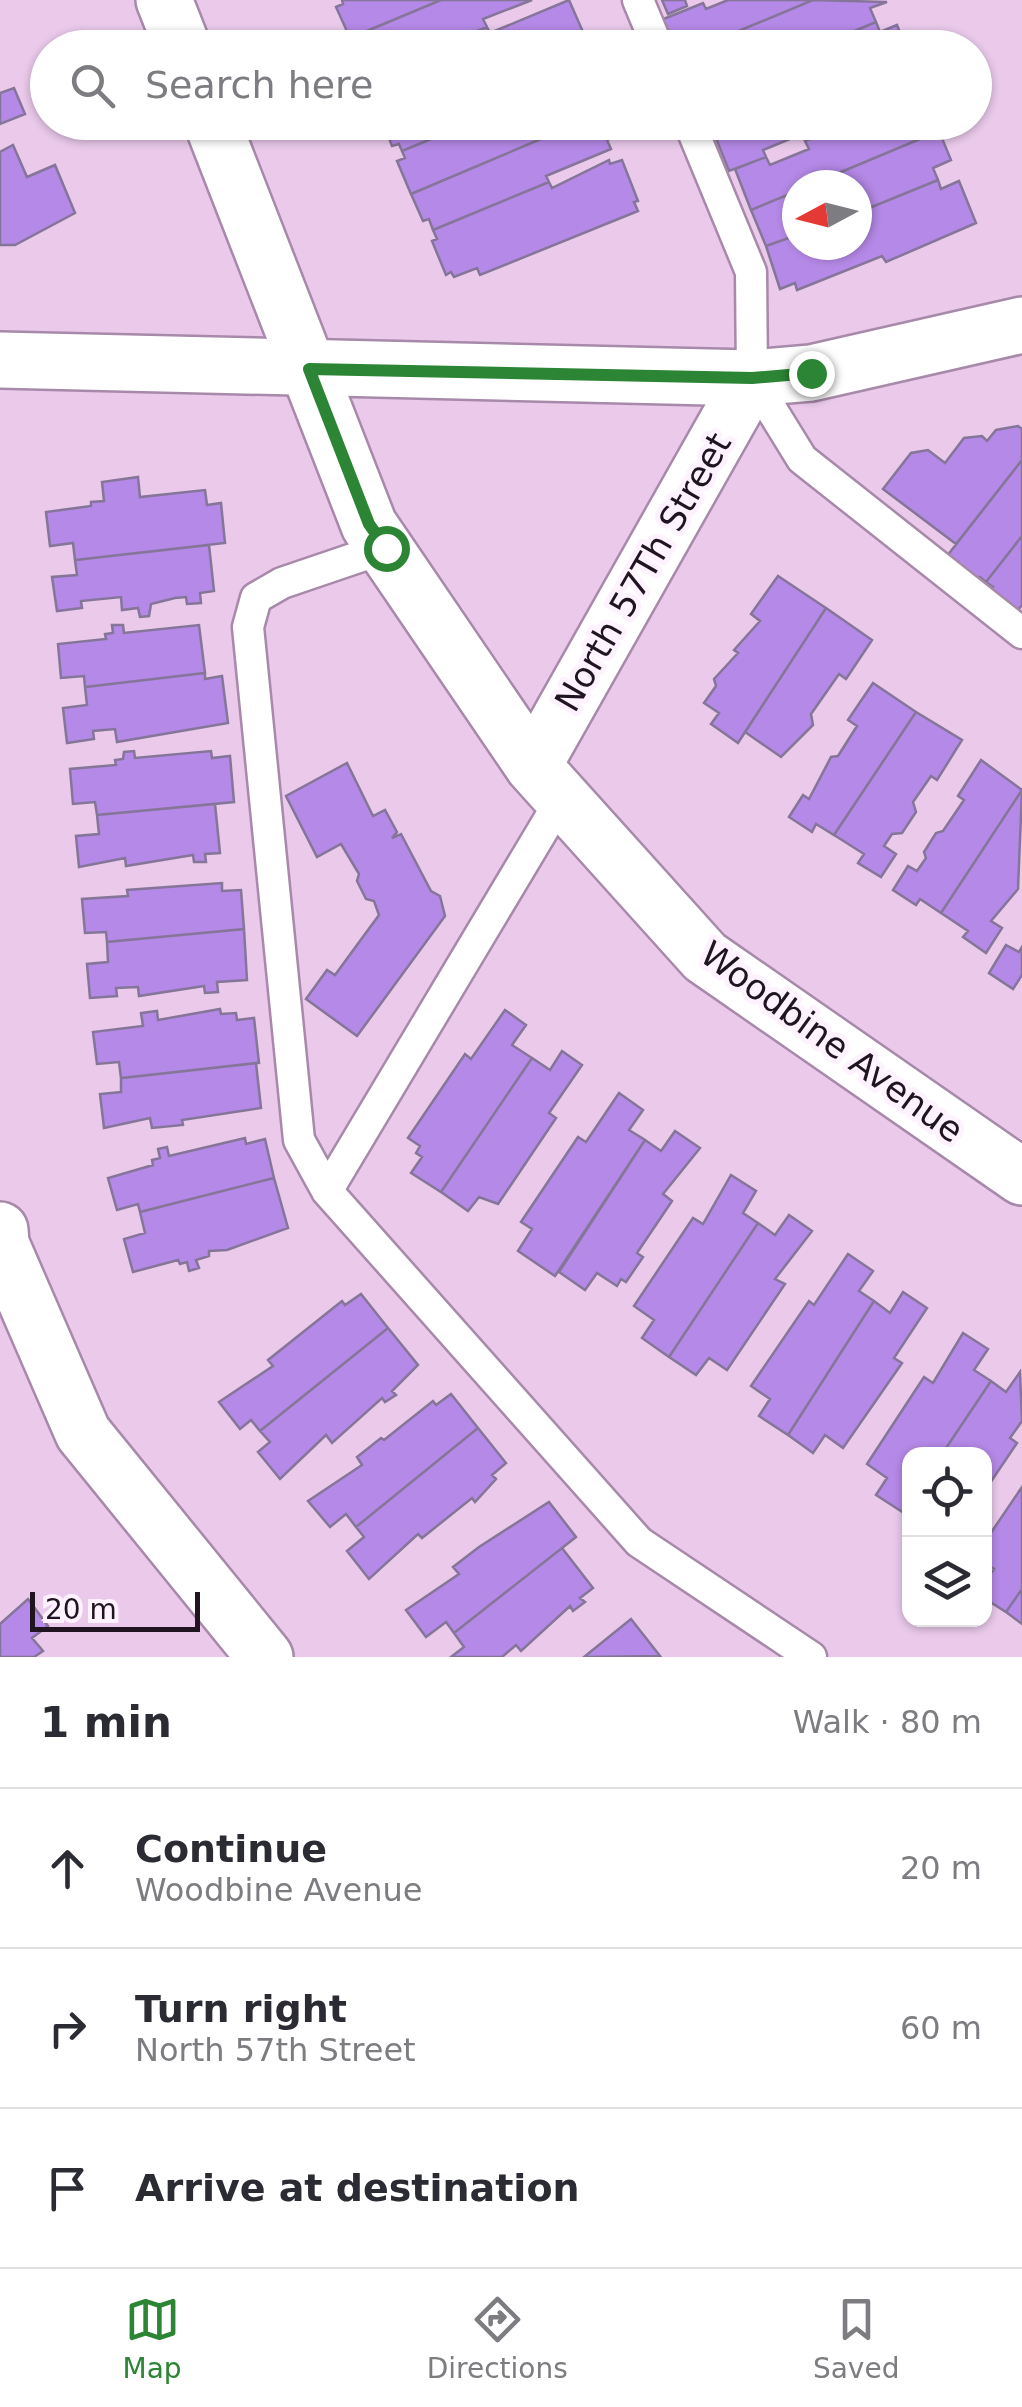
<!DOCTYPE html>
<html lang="en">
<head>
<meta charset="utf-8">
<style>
  :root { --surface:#fff; --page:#f2f2f3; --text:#2b2b33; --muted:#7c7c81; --line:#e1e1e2; --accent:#2c8534 }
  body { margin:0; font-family:"DejaVu Sans",sans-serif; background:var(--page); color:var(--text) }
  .controls { position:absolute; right:30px; bottom:30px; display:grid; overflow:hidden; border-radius:20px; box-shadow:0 2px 8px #0004 }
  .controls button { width:90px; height:90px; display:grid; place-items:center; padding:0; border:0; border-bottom:2px solid var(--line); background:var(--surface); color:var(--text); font:50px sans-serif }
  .compass { position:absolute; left:782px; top:170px; width:90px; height:90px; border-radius:50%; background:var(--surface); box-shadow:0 2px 8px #0004; rotate:263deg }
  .scale { position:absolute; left:30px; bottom:25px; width:170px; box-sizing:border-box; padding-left:10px; border:5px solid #1f1420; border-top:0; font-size:28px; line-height:35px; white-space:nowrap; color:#1f1420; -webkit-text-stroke:8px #fdf2fd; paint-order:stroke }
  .stop { position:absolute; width:30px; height:30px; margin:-22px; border:8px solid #2c8534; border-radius:50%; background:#fff }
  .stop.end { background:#2c8534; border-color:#fff; box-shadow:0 2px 10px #0008 }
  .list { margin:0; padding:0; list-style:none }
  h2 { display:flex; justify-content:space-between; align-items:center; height:130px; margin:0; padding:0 40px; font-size:42px }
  h2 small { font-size:32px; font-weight:400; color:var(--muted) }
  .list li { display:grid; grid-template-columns:65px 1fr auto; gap:30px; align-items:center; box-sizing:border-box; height:160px; padding:0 40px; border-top:2px solid var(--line) }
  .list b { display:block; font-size:38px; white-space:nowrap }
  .list p { margin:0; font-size:32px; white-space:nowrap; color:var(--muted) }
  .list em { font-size:32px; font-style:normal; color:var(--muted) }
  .icon { flex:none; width:55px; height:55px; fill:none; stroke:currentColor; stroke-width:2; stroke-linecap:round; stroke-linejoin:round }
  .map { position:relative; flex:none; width:1022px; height:1657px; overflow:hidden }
  .search { position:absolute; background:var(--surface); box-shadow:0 2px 8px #0004; left:30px; right:30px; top:30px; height:110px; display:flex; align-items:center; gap:25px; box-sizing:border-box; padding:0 35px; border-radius:55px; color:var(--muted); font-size:38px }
  .sheet { height:610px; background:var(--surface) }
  nav { display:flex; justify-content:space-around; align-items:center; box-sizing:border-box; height:140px; border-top:2px solid var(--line); background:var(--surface); font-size:28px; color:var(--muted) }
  nav a { display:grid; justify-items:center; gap:5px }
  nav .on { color:var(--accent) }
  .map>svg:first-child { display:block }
  .building { fill:#b589e7; stroke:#857599; stroke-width:2.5 }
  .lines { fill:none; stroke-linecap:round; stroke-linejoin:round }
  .service-casing { stroke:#a789a9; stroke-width:35 }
  .minor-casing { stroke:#a789a9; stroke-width:60 }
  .tertiary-casing { stroke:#a789a9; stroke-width:60 }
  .service { stroke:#fff; stroke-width:30 }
  .minor { stroke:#fff; stroke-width:55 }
  .tertiary { stroke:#fff; stroke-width:55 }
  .route { stroke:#2c8534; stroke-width:12 }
  .labels { text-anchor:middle; stroke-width:10; stroke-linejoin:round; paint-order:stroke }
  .street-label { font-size:35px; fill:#1f1420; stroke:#fdf2fd }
</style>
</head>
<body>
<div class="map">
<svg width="1022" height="1657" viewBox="0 0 1022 1657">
  <rect width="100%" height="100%" fill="#eac9eb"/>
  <!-- building -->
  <path class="building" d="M342,0h99l-91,38 -14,-31 7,-3z
    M441,0h91l-49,19 4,8 -50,21h-84l-3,-10z
    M569,0l14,32 -38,16h-108l50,-21 3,6z
    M662,0h23l2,6 -19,8z
    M728,0h85l-115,48h-25l-12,-28 42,-17 3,6z
    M813,0l74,2 -17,6 6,14 -62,26h-116z
    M876,22l4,10 17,-7 9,23h-92z
    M581,33l6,15h-42z
    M14,88l11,26 -25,10v-31z
    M383,122h89l-70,29 -3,-7 -7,2z
    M472,122h109l-170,72 -14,-33 8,-3 -3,-7z
    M581,122h32l6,13 -12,5 4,9 -65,27 3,6 -116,48 -4,-11 -6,2 -12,-27z
    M739,122h110l-44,19 -3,-7 -39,16 3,7 -37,14 -15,-38z
    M849,122h86l4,9 -129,54h-13v6l-46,19 -16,-41 31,-12 4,8 39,-16 -4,-8z
    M939,131l12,29 -18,8 5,12 -81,33v-28h-47z
    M13,145l14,32 28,-12 20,48 -60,32h-15v-93z
    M609,160l1,4 12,-4 16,41 -4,1 4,9 -158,64 -3,-7 -23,9 -3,-5 -5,3 -14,-34 5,-2 -4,-9 116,-48 3,6z
    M938,180l3,9 18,-8 17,42 -90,39 -4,-6 -85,34 -2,-7 -15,6 -14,-43 31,-11v10h60v-32z
    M797,191v44l-31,11 -15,-36z
    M1018,426l4,3v31l-66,84 -73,-55 28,-36 17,-3 17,13 19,-25 18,-2 5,5 9,-11z
    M1022,460v76l-36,46 -6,-5 -2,3 -31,-24z
    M138,477l2,20 65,-7 2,15 14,-2 4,40 -150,17 -2,-17 -23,3 -4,-34 45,-6v-4l13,-1 -2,-19z
    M1022,536v69l-5,6 -27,-20 3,-4 -7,-5z
    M209,545l5,46 -14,2 1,10 -14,1 -1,-7 -11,1 -24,6 -2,12 -9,1 -2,-9 -16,2 -1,-13 -40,4 1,7 -25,3 -5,-34 25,-2 -2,-15z
    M778,576l48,32 -88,135 -27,-19 8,-11 -15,-10 12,-17 -2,-7 24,-26 -4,-3 26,-29 -9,-7z
    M826,608l46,32 -26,39 -7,-5 -28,40 2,11 -32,32 -36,-25z
    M112,625h11l1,8 75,-8 6,48 -120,14 -1,-11 -23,2 -3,-34 48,-5 -1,-5 8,-1z
    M205,673v6l17,-3 6,47 -111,19 -2,-13 -22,2 1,8 -27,4 -4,-35 24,-3 -2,-18z
    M873,683l43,29 -82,123 -18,-11 -4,8 -23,-15 14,-22 6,4 22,-42 7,-1 19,-30 -9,-6z
    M916,712l46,28 -25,40 -6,-4 -18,26 3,10 -14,21 -10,1 -8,12 12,8 -15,23 -23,-14 6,-9 -30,-19z
    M134,751l1,7 76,-7 1,7 18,-2 4,46 -137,13 -2,-13 -22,2 -3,-35 46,-4 -1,-5 8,-1 1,-7z
    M981,760l41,30 -81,123 -21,-14 -4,6 -23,-15 15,-24 9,5 9,-13 -2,-6 12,-19 7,-2 21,-31 -6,-4z
    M347,763l26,53 12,-6 12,22 -5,6 9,-4 30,57 9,5 5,20 -88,120 -51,-37 21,-29 8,5 44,-60 -5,-14 -8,-2 -9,-18 2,-7 -18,-30 -24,13 -31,-61z
    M1022,790l-4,99 -27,32 11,7 -16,25 -23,-16 5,-6 -27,-18z
    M215,804l5,49 -15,1 1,8h-12l-1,-7 -67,11 -1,-8 -46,9 -3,-31 23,-2 -2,-19z
    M222,883v8l19,-1 3,39 -137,13 -1,-10 -21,1 -3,-34 46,-3 -1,-6z
    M244,929l3,51 -30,2 1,10 -13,1 -1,-7 -65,10 -1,-9 -22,1 1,8 -27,2 -3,-34 21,-2 -1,-20z
    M1006,945l13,7 3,-5v28l-9,14 -24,-16z
    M220,1009l1,5 15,-1 1,7 17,-2 5,45 -138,15 -2,-16 -22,2 -4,-32 50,-6 -2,-13 16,-2 1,9z
    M505,1010l21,15 -14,20 20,13 -91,134 -30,-19 11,-16 -6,-4 4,-7 -12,-8 57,-84 6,5z
    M562,1051l20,14 -33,48 7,5 -58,86 -19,-7 -11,14 -27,-19 91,-134 18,12z
    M256,1063l5,45 -79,12 1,5 -31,3 -2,-10 -46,10 -4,-34 21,-2v-14z
    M619,1093l24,17 -14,20 16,10 -90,136 -37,-25 14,-22 -11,-7 57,-85 8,5z
    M675,1131l25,17 -37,46 9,7 -35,52 6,4 -17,25 -5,-3 -4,7 -20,-13 -12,17 -26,-18 86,-132 16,11z
    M245,1138l1,6 19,-5 9,39 -134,34 -2,-8 -21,6 -9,-32 45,-13 -1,-5 8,-2 -2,-9 9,-2 2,9z
    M731,1175l25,16 -13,22 15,10 -89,134 -27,-19 12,-18 -20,-14 59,-88 10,6z
    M274,1178l14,50 -61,22 -18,1v5l-13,4 3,8 -10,3 -2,-9 -7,2 -2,-4 -45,12 -9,-33 21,-6 -5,-21z
    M789,1215l23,16 -37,48 10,5 -58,86 -18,-12 -13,17 -27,-18 89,-134 17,12z
    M848,1254l25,17 -14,20 15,10 -86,134 -29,-19 11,-17 -19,-13 58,-85 5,4z
    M903,1292l24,16 -33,50 8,5 -59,85 -18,-13 -12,18 -25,-18 86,-134 16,12z
    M361,1294l27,34 -128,103 -9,-11 -11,9 -21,-27 54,-36 -5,-6 74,-59 3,4z
    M388,1328l30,37 -26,26 4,4 -11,7 -3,-4 -50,45 -6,-8 -46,44 -22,-27 12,-10 -10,-11z
    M963,1333l25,16 -14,21 17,11 -49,73h-32v50l-6,9 -28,-18 11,-17 -20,-14 57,-87 9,6z
    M1020,1372l2,49 -12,17 7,5 -33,49v-38h-42l49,-73 15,11z
    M451,1394l27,34 -122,99 -10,-13 -16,13 -22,-26 54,-36 -5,-8 24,-19 3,2 49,-39 3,4z
    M478,1428l28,35 -14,12 4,4 -21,23 -3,-4 -50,40 -4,-4 -49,45 -22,-28 17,-14 -8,-10z
    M1022,1487v102l-16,23 -22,-14v-15l10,-14 -10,-6v-20z
    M549,1502l27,35 -122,96 -8,-11 -20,15 -20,-27 53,-36 -6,-7 26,-20z
    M562,1548l31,40 -13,10 5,4 -12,9 -3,-5 -49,45 -5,-6 -14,12h-51l13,-10 -10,-14z
    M1022,1589v35l-16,-12z
    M28,1599l20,27 -16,12 11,13 -9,6h-34v-33z
    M631,1619l29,37 -76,1z"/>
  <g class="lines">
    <defs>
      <path id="service" d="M638,0l20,48
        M689,122l62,150 1,106 50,81 220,174
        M385,548l-103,35 -26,15 -8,29 51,513 28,51 312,351 172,115
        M327,1191l235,-393"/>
      <path id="minor" d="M164,0l19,48
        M212,122l157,403 164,241 172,191 317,220
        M533,766l219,-388
        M0,1230l1,14 82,189 182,224"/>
      <path id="tertiary" d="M0,360l752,18 59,-5 211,-48"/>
    </defs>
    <!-- service casing -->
    <use href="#service" class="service-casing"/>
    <!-- minor casing -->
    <use href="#minor" class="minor-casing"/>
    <!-- tertiary casing -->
    <use href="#tertiary" class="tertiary-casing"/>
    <!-- service -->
    <use href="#service" class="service"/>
    <!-- minor -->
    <use href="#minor" class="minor"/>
    <!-- tertiary -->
    <use href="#tertiary" class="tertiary"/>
  </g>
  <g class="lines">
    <!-- route -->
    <path class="route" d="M386,548l-17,-24 -60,-155 443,9 59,-5"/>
  </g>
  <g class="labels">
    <!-- street labels -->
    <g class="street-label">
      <text transform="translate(643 572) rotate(-60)" y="12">North 57Th Street</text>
      <text transform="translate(832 1042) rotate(36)" y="12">Woodbine Avenue</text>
    </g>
  </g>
</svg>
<div class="controls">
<button><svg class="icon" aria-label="locate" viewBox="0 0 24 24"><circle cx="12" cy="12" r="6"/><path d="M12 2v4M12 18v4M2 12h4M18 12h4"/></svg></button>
<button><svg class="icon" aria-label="layers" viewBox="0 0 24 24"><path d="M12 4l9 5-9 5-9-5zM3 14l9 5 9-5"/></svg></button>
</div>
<svg class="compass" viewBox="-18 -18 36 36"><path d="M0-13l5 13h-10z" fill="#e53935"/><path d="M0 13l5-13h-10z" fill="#7c7c81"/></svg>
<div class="scale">20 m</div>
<div class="stop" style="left:386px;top:548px"></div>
<div class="stop end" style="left:811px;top:373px"></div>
<div class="search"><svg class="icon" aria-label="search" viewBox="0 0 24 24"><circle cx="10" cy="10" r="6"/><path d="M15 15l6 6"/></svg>Search here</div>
</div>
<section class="sheet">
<h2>1 min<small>Walk · 80 m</small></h2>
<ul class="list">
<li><svg class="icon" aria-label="ahead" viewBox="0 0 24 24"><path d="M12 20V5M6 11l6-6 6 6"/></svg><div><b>Continue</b><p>Woodbine Avenue</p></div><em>20 m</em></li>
<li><svg class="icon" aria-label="right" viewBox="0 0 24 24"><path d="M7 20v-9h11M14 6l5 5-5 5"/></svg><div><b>Turn right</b><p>North 57th Street</p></div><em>60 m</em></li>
<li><svg class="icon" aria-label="arrive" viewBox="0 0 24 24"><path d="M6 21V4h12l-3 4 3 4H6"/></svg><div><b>Arrive at destination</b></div></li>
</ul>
</section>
<nav>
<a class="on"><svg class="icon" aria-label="map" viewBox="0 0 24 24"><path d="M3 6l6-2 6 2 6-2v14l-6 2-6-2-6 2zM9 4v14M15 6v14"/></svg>Map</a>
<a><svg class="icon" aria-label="directions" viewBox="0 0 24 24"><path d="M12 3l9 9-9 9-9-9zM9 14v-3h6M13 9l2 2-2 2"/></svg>Directions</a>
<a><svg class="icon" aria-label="saved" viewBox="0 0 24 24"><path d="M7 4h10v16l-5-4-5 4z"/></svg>Saved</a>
</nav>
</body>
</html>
